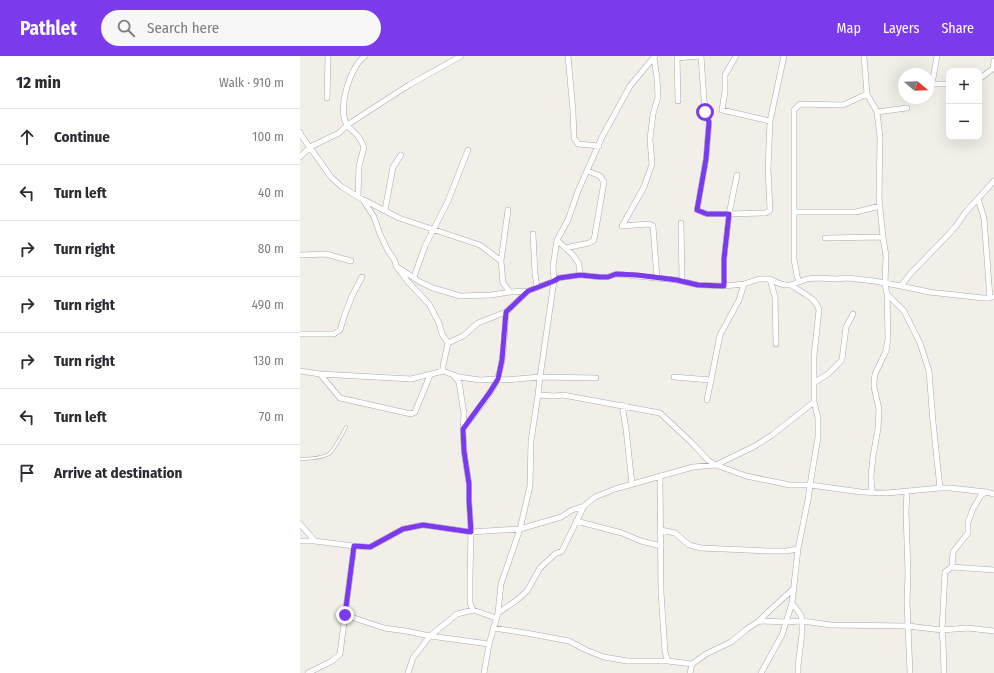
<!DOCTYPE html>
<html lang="en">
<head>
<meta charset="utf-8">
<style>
  :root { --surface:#fff; --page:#f7f7f7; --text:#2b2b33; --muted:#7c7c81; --line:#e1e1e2; --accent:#7c3aed }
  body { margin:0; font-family:"Fira Sans Condensed",sans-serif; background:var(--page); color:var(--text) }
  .controls { position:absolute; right:12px; top:12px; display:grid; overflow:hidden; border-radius:8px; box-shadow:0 4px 16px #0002 }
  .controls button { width:36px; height:36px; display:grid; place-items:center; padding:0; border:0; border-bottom:1px solid var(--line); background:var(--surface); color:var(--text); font:20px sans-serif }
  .compass { position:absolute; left:598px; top:12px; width:36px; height:36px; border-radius:50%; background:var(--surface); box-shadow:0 4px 16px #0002; rotate:109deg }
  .stop { position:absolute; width:12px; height:12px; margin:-9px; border:3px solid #7c3aed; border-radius:50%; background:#fff }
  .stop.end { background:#7c3aed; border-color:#fff; box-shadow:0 1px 4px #0008 }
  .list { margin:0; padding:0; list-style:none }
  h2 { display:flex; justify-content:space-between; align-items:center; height:52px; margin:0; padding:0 16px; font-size:17px }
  h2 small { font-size:13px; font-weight:400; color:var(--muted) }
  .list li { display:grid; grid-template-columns:26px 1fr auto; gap:12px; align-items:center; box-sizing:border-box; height:56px; padding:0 16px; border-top:1px solid var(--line) }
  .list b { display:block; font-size:15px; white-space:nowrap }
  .list em { font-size:13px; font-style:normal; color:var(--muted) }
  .icon { flex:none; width:22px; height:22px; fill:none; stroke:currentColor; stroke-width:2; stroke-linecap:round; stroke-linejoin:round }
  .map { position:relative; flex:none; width:694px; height:617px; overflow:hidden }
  header { display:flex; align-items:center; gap:24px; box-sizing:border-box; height:56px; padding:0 20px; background:var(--accent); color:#fff }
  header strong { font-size:19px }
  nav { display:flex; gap:22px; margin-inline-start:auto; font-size:14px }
  .search { width:280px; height:36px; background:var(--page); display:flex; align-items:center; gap:10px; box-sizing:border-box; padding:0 14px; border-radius:22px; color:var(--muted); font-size:15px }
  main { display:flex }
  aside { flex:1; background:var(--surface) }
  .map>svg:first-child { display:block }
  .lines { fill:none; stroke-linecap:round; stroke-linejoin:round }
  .service-casing { stroke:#a9a9a9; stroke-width:3.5 }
  .minor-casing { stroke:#a9a9a9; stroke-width:6 }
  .service { stroke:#fff; stroke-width:2.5 }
  .minor { stroke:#fff; stroke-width:5 }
  .route { stroke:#7c3aed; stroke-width:5 }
</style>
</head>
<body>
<header>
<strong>Pathlet</strong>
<div class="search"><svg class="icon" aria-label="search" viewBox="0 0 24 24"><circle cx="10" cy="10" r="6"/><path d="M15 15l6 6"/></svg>Search here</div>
<nav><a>Map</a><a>Layers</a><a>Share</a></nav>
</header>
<main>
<aside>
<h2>12 min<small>Walk · 910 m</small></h2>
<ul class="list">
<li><svg class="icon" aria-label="ahead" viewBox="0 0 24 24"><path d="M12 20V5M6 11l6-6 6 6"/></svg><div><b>Continue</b></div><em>100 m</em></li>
<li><svg class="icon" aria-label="left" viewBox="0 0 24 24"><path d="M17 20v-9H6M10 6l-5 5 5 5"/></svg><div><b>Turn left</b></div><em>40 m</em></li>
<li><svg class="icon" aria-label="right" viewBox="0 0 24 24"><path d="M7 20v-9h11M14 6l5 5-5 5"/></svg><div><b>Turn right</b></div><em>80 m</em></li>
<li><svg class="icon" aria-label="right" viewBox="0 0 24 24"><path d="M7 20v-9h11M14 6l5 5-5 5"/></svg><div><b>Turn right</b></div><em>490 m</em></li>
<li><svg class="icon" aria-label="right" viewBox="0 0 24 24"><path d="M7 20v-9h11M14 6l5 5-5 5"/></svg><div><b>Turn right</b></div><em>130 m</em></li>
<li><svg class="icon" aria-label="left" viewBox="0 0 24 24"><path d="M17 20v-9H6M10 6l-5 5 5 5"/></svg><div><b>Turn left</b></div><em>70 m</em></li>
<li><svg class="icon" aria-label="arrive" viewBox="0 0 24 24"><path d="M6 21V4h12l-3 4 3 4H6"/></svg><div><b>Arrive at destination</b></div></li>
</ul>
</aside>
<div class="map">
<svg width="694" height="617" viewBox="0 0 694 617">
  <rect width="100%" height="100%" fill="#f2efe9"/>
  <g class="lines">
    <defs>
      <path id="service" d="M0,403c9,0 21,-1 29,-5 4,-3 14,-21 17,-27"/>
      <path id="minor" d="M268,0l5,55 1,27 4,6 21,2
        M377,0l1,45
        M401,0l4,57 4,9 -3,37 -9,51 10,4h22l-5,45v27
        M436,0l-11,19v16l-3,19 48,11
        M564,0l3,38 10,18 3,25 -1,62 4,38 3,19 -1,28 2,10 1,44 -2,13 -11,23 -1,8v5l5,22 -1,20 -5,27 -2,21 1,15
        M637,0l-5,28h17
        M354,2l3,20 1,19 -5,17 -3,25 2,25 -8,23 -22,39 27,-2 4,2 4,52
        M377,2l22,-2
        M693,12l1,-7
        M679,23l15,-11
        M27,42l1,-42
        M577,56l30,-4
        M0,76l1,3 30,42 11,10 21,13 11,17 6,17 7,15 8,12 1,5 13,17 20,21 10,19 3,11 6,9
        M0,101l10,-10 29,-14 8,-8 62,-40 52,-29
        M437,119l-8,39 37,-1 4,-3 -2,-41 2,-48 14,-65
        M58,140l1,-30 5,-19c-2,-4 -4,-9 -8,-13 -3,-3 -7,-6 -9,-9 -10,-16 3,-59 18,-69
        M678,143l6,19 6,80
        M64,144l35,18 81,27 21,16 2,22 7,9
        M85,154l8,-43 8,-12
        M494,156h62l24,-6
        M381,167l1,57
        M233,178l2,39 2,14
        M525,182l58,-1
        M257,184l16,15 6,9 1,11
        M265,192l24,-5 5,-3 10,-58 -4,-6 -12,-5
        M0,199l26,-1 25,7
        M201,205l7,-51
        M96,210l24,16 13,6 27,8 31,-1 19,-3 18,-1 26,-10 5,-3 21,-3 20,2h7l9,-3 61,6 21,5 26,1 20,-2 15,-5h11l8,4 7,2h6l16,-6 9,-1 21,1 10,-1 27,3 27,5 28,6 54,6 11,-1
        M114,221l11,-31 23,-45 20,-51
        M470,223l5,18 1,47
        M499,226l-2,-6 -3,-17v-149l6,-6 43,1 24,-11
        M601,230l10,-13 36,-37 9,-10 9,-13 29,-32
        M587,238l17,17 16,32 9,28 4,51 7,66
        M0,278h34l6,-4 5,-16 7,-18 10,-19
        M148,287l-5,23v5l16,6 21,3 18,-1 6,1 13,-1 23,-2 -2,18 17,1 8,-1 97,18 31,29 17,18 8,5 30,11 44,9h20l51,7 26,1 53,-5h10l36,4 8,2
        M148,287l15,-7 15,-13 28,-11 22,-21
        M0,315l20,3 91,5 32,-8
        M20,318l20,24 71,16 4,-2 15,-37
        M154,320l5,6 5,32 -1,15 1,22 5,33v16l2,32 -1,44v27l3,7 23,8
        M374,321l37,3
        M296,322l-56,-1 14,-96 -1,-15 4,-26 11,-20 10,-29 24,-54 28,-51 25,-30
        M515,326l13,-8 14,-14 4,-33 7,-13
        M407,344l13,-65 19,-35 5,-16
        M322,349l4,24 6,55
        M163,373c10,-14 30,-36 35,-52 7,-21 6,-44 8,-65
        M360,420l1,116 4,60 3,9 24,3 -2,9
        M607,435l-1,20 2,63 -1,27 3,72
        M276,465l46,12 19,8 20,5
        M0,468l15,17
        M361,474l14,3 14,12 12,3 66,3h19l12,-2
        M0,485h15l39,5 16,1 33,-18 20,-4 48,7 49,-3 41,-12 11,-7 12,-4 11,-9 20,-8 78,-22 23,-2 39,-19 17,-11 42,-33
        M652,511l42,3
        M492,547l9,12 1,6 29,4 77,1 34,4 26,-2 26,3
        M198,557l3,-29 19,-55 10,-43 1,-45 7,-46
        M45,559l39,13 22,3 24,5 59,8
        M459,565l28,1 15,-1v12l-4,33v7
        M193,572l33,5 43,8 17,9 18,7 23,4h41
        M392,608l14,-10 25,-12 16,-13 12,-8 8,-8 26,-24
        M8,617l24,-12 8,-7 14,-108
        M108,617l5,-15 17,-22 27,-22 16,-4
        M184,617l5,-29 9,-31 19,-13 10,-9 13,-23 15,-14 7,-3 22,-45
        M461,617l21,-38 10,-32 6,-54 10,-49 2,-15 8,-48v-19l-4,-16v-46l5,-46c-3,-9 -6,-11 -14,-16 -5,-3 -9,-6 -14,-9
        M644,617l-1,-31 -1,-12 3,-58 7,-5 1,-15 15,-19v-11l5,-13 8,-14 5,-3"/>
    </defs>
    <!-- service casing -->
    <use href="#service" class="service-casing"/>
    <!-- minor casing -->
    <use href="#minor" class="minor-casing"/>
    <!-- service -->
    <use href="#service" class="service"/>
    <!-- minor -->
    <use href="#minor" class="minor"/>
  </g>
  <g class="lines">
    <!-- route -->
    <path class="route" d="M45,559l9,-69 16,1 33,-18 20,-4 48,7 -2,-32v-16l-5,-33 -1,-22 27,-37 8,-13 4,-19 4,-48 22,-21 26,-10 5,-3 21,-3 20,2h8l8,-3 21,1 40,5 21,5 26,1v-27l5,-45h-22l-10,-4 9,-51 3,-37 -4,-10"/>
  </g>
</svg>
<div class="controls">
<button>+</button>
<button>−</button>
</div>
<svg class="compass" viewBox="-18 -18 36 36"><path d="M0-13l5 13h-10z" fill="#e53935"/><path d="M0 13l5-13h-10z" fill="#7c7c81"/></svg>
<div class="stop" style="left:405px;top:56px"></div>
<div class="stop end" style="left:45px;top:559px"></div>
</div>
</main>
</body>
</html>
